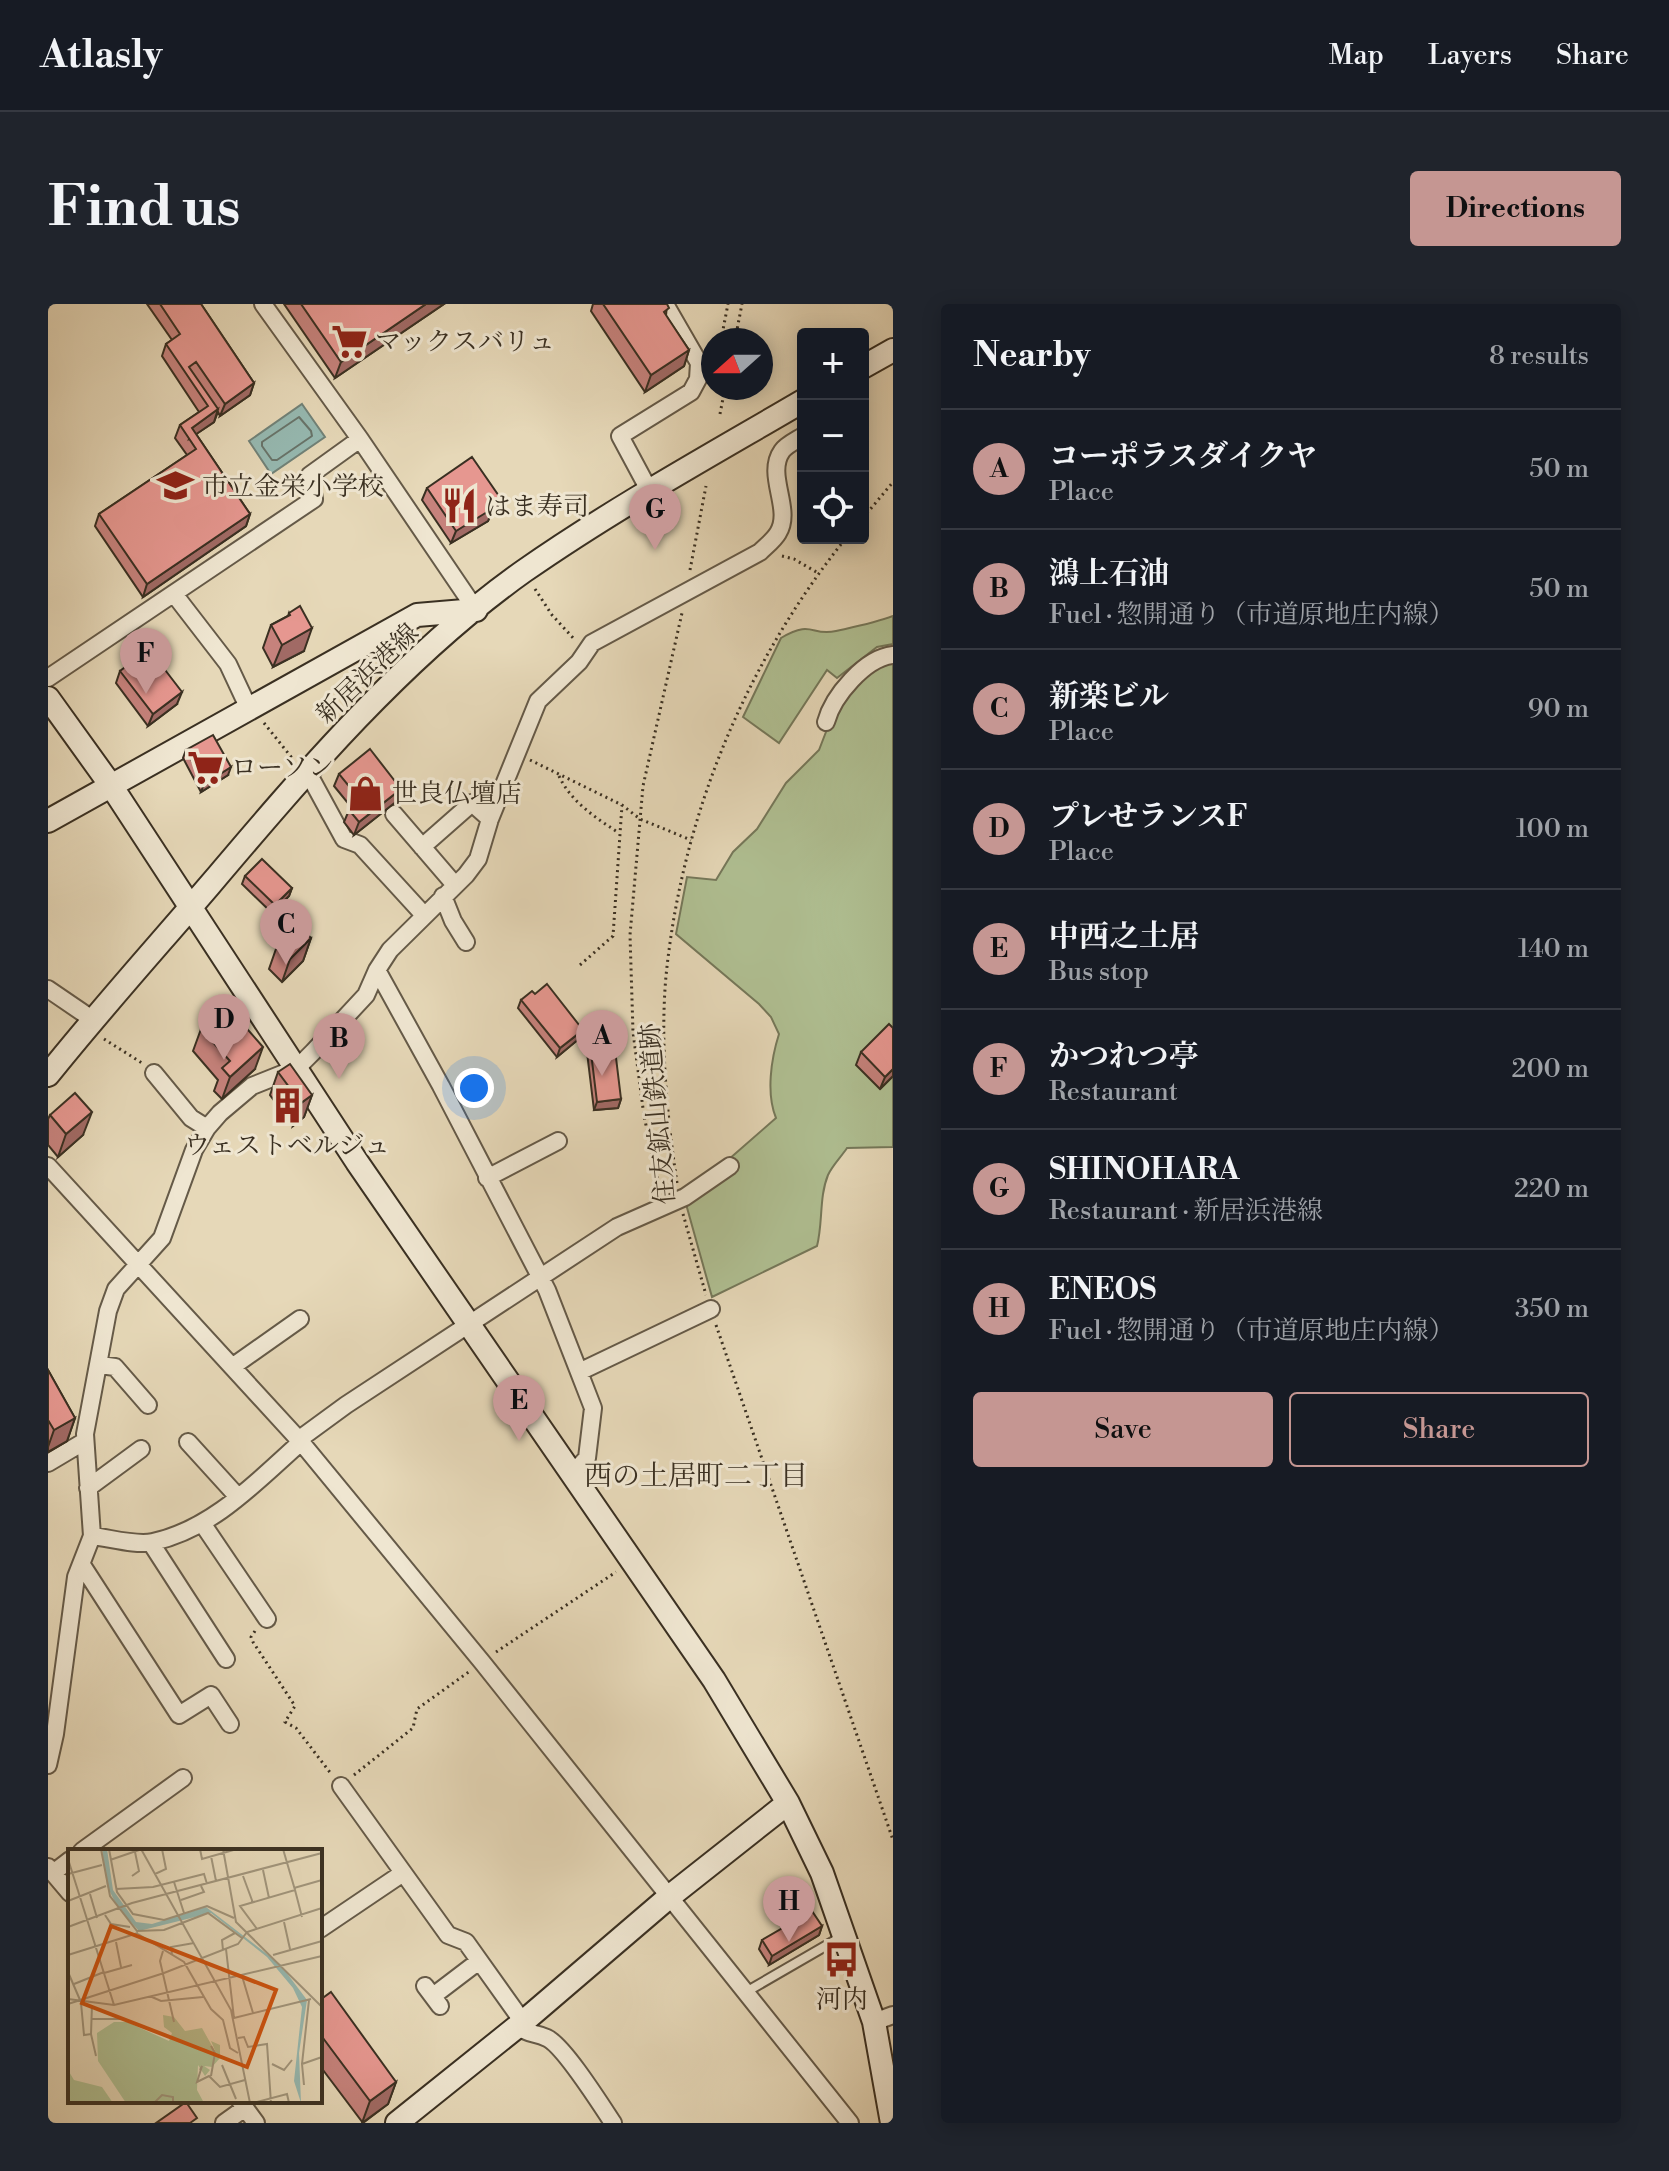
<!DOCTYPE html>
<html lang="en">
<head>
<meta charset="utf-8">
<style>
  :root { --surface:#171b24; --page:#20242c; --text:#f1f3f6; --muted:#9ea1a6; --line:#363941; --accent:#c59692 }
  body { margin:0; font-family:"Libre Bodoni","Noto Serif JP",serif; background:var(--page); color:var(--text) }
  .controls { position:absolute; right:24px; top:24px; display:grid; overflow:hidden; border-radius:8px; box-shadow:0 4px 20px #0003 }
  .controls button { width:72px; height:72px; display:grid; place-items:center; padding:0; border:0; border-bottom:2px solid var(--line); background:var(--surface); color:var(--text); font:40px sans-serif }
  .compass { position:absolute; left:653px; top:24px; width:72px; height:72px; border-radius:50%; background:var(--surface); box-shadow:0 4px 20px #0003; rotate:249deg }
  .you { position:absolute; left:426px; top:784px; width:28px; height:28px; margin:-20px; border:6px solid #fff; border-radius:50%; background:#1a73e8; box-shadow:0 0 0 12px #1a73e833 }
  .badge { display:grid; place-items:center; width:52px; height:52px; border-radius:50%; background:var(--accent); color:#111; font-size:26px; font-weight:700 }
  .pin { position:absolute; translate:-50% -66px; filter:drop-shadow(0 2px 4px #0008) }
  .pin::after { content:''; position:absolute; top:42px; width:28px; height:24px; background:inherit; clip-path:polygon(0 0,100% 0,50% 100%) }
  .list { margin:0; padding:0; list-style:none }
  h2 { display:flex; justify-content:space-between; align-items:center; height:104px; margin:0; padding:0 32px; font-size:34px }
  h2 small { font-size:26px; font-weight:400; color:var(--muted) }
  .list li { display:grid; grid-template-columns:52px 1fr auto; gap:24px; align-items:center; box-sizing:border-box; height:120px; padding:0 32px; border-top:2px solid var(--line) }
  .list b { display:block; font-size:30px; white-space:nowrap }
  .list p { margin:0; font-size:26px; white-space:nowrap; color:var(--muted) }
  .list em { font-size:26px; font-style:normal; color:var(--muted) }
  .actions { display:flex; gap:16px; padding:24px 32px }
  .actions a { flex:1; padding:18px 0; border:2px solid var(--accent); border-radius:8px; text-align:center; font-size:28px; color:var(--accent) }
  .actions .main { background:var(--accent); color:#111 }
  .icon { flex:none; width:44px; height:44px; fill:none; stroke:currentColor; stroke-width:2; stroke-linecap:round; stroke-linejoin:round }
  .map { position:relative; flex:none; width:845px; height:1819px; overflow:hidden; border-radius:8px }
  header { display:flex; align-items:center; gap:48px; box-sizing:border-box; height:112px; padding:0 40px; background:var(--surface); border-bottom:2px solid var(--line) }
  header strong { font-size:38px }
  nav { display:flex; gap:44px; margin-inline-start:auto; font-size:28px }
  .intro { display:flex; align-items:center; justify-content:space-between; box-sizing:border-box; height:192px; padding:0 48px }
  h1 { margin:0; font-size:56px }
  .button { padding:20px 36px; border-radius:8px; background:var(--accent); color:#111; font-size:28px; font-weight:700 }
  main { display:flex; gap:48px; padding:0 48px }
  aside { flex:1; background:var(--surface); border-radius:8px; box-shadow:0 4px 20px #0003 }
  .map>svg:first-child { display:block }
  .green { fill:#b0c093; stroke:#75785a; stroke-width:2 }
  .water { fill:#96b9b1; stroke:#718278; stroke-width:2 }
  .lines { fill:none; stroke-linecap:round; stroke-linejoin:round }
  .shore { stroke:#68746a; stroke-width:2 }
  .lane-casing { stroke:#655a48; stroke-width:12 }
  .street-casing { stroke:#655a48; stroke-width:20 }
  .secondary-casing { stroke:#3a3022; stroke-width:26 }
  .path { stroke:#3a3022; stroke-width:3; stroke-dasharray:2 4; stroke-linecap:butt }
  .lane { stroke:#efe6d1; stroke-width:8 }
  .street { stroke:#efe6d1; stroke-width:16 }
  .secondary { stroke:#efe6d1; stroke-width:22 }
  .wall { fill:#c6827c; stroke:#3a3022; stroke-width:2 }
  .shaded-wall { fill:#a16a65; stroke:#3a3022; stroke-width:2 }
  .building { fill:#e69790; stroke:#3a3022; stroke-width:2 }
  .labels { text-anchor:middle; stroke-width:6; stroke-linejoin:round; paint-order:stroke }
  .poi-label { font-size:26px; fill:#3a3022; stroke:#efe6d1; text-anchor:start }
  .street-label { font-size:26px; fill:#3a3022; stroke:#efe6d1 }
  .neighbourhood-label { font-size:28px; fill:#3a3022; stroke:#efe6d1 }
  .inset-road { fill:none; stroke:#a1957c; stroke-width:2 }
  .view { fill:#ce530f; fill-opacity:0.15; stroke:#ce530f; stroke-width:4 }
  .inset-edge { fill:none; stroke:#3a3022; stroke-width:4 }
</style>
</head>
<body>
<header>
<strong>Atlasly</strong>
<nav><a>Map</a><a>Layers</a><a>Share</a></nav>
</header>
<div class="intro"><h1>Find us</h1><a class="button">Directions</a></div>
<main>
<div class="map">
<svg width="845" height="1819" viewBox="0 0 845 1819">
  <rect width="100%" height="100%" fill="#e6d8b8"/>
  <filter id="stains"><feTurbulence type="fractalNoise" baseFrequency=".0025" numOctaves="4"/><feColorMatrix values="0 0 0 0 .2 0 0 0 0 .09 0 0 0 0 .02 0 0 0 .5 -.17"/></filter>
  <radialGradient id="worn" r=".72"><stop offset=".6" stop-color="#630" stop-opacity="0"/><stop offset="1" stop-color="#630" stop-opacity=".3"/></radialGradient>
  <!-- green -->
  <path class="green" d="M845,312v28l-16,3 -40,31 -10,-8 -48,73 -36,-26 38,-79c32,-19 30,-1 55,-7 18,-4 39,-8 57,-15z
    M845,353v490l-46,1c-6,9 -15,18 -19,27 -9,22 -5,48 -11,71l-105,51 -26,-93 42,-44 48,-42c-10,-24 -5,-59 3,-84l-8,-17 -12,-13 -83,-70 11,-57 29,3 17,-28 24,-23 29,-46 33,-33 12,-31 27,-37z"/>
  <!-- water -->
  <path class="water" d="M254,100l23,33 -54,37 -22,-33z"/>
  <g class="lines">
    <!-- shore -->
    <path class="shore" d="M251,113l12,14 1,5 -35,24h-5l-10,-14v-4z"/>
    <defs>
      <path id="lane" d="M698,1688l95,-55"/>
      <path id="street" d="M215,0l97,135 116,171
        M601,186l-29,-54 71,-44 7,-13 1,-16 -34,-59
        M126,290l54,70 21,45
        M0,374l266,-179 -4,-24 50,-36
        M778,418c7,-26 39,-64 67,-67
        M259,467l37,68 16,6 64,70
        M346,510l61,71
        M374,543l50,-44 18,16
        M395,592l10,25 13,21
        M329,666l64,116 106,204 32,82 14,36 -6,50 -14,15
        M0,685l44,30
        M106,769l37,45 16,10
        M0,862l253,276 181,220 368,461
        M439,874l71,-37
        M52,1061l15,2 33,38
        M184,1063l68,-48
        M531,1068l132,-63
        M140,1138l50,55
        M0,1159l37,-22
        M40,1184l53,-39
        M154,1219l65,96
        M44,1232c18,2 44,10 61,6 60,-13 104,-61 148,-100l4,-7 41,-30 271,-178 68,-30 45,-31
        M103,1239l75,116
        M34,1261l97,150 32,-20 19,29
        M0,1461l7,-31 21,-157 16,-41 -7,-102 23,-123 8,-22 46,-51 32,-88 13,-22 13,-15 32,-27 45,-18 16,-16 53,-57 11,-25 13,-20 76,-75 12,-16 12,-40 48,-118 41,-39 13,-19 168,-91c6,-6 14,-12 18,-19 15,-24 -13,-58 4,-82 4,-6 15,-11 21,-15
        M293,1482l107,149 18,7 57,80
        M34,1547l101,-73
        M0,1563l22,26
        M5,1569l17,-13
        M272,1625l83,-56
        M377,1682l15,20
        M385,1692l46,-35
        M826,1718l19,-7
        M469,1722c14,10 18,6 30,12 17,8 54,67 66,85
        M192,1797l16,22
        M176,1819l21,-15"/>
      <path id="secondary" d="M815,63l30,-17
        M0,394l64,89 245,375 357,518 74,123 34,70 52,149 18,101
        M0,517l369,-206 59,-5
        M0,771c52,-65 107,-126 161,-189 94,-111 195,-230 315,-315 89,-62 185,-115 279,-170
        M349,1819l126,-101 146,-125 119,-94"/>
    </defs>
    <!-- lane casing -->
    <use href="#lane" class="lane-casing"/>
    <!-- street casing -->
    <use href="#street" class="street-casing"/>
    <!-- secondary casing -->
    <use href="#secondary" class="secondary-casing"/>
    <!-- path -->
    <path class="path" d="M673,36l7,-36
      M687,36l7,-36
      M672,110l5,-26
      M815,214l30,-36
      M734,252l12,3 24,14
      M642,266l16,-84
      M487,285l17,26 23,25
      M216,419l28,35
      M482,456l92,45 18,14 51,21
      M511,472c12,26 37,42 60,57
      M532,661l33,-29 9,-131
      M56,735l38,24
      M629,879c-10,-67 -17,-139 -11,-207 16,-160 79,-312 180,-438
      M612,886l-16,-74 -11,-84 -3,-97 13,-149 39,-173
      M635,910l23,81
      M668,1021l177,515
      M207,1327l-4,6 2,5 42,64 -10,16 11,6 36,47
      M448,1348l120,-80
      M306,1471l59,-47 4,-19 53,-38"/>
    <!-- lane -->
    <use href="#lane" class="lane"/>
    <!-- street -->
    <use href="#street" class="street"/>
    <!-- secondary -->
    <use href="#secondary" class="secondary"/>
  </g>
  <!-- wall -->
  <path class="wall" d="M99,0h54l53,79 -4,12 -30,21 -2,-4 -4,10 -18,12 54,80 -4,12 -103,71 -48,-71 4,-12 88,-59 -12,-17 5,-13 19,-13 -37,-56 4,-12 6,-4z
    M236,0h160l-109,74z
    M545,0h74l-1,12 23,34 -5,16 -39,26 -54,-81z
    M379,184l74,11 -5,12 -6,5 -2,5 -37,22 -29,-43z
    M241,309l15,38 -31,16 -10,-19 8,-23 17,-9z
    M72,367l57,33 -29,22 -32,-43z
    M138,446l42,25 -27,17 -18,-34z
    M291,470l62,15 -4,12 -43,34 -10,-13 5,-12 3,-2 -18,-22z
    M197,572l47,12 -3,8 -17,17 -30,-29z
    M263,634l-8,23 -21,21 -13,-13 8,-23z
    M473,696l62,30 -3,8 -23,19 -39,-49z
    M153,725l54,40 -33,30 -8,-8 4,-11 -25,-29z
    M541,732l32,63 -3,9 -24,2 -8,-66z
    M813,748l32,24 -13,13 -24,-24z
    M230,768l34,23 -8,22 -11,9 -23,-31z
    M2,811l33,20 -25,22 -10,-12v-26z
    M0,1066l27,48 -8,23 -19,11z
    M774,1622l-3,9 -50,30 -10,-16 3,-9z
    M272,1696l76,82 -8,22 -25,19 -43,-57z"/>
  <!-- shaded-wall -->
  <path class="shaded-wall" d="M378,0h18l-109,74 6,-16z
    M641,46l-5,16 -39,26 6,-17z
    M206,79l-4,12 -30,21 5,-12z
    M170,105l-4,13 -25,17 3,-11z
    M453,195l-5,12 -6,5 -2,5 -37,22 5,-12z
    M202,210l-4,12 -103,71 4,-13z
    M264,324l-8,23 -31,16 9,-22z
    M134,388l-5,12 -29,22 5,-12z
    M183,463l-3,8 -27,17 3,-8z
    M353,485l-4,12 -43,34 5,-13z
    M244,584l-3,8 -17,17 3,-8z
    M263,634l-8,23 -21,21 8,-23z
    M535,726l-3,8 -23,19 3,-9z
    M215,743l-8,22 -33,30 8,-22z
    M845,765v7l-13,13 5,-12z
    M264,791l-8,22 -11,9 8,-23z
    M573,795l-3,9 -24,2 3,-8z
    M44,808l-9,23 -25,22 8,-23z
    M27,1114l-8,23 -19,11v-5l6,-17z
    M774,1622l-3,9 -50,30 3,-9z
    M348,1778l-8,22 -26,19 8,-22z"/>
  <!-- building -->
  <path class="building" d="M112,0h41l53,79 -29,21 -29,-42 -7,5 29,42 -26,19 58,86 -103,70 -48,-70 97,-65 -16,-24 28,-19 -42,-62 14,-10z
    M253,0h125l-85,58z
    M555,0h64l2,4 -5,4 25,38 -38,25z
    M424,153l29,42 -11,7 2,3 -36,22 -29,-43z
    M252,302l12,22 -30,17 -11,-20 19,-10 -1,-2z
    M101,345l33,43 -29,22 -33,-43z
    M165,431l18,32 -27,17 -18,-34z
    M322,445l31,40 -42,33 -10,-12 12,-9 -22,-27z
    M214,555l30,29 -17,17 -30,-29z
    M250,621l13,13 -21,21 -13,-13z
    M499,680l36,46 -23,18 -39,-48 11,-9 3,3z
    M179,702l36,41 -33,30 -8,-9 8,-7 -29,-32z
    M841,720l4,4v41l-8,8 -24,-25z
    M565,729l8,66 -24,3 -8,-66z
    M242,760l22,31 -11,8 -23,-31z
    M27,789l17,19 -26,22 -16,-19z
    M0,1066l27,48 -21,12 -6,-10z
    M764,1607l10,15 -50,30 -10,-16z
    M283,1688l65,90 -26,19 -50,-67v-34z
    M138,1798l11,16 -7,5h-34z"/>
  <!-- icons -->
  <defs>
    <symbol id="supermarket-bare" viewBox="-9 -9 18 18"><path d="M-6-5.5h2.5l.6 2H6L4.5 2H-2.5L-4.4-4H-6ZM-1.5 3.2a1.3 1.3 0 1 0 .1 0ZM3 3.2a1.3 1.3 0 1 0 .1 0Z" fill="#8f2418" stroke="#efe6d1" stroke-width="2.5" paint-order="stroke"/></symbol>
    <symbol id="school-bare" viewBox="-9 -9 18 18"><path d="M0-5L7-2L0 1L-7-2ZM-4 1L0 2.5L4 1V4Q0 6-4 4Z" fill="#8f2418" stroke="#efe6d1" stroke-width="2.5" paint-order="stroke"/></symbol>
    <symbol id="restaurant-bare" viewBox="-9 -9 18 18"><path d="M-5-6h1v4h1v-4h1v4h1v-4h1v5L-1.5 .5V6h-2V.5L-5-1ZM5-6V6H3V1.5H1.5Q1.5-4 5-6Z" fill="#8f2418" stroke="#efe6d1" stroke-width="2.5" paint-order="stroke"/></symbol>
    <symbol id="shop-bare" viewBox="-9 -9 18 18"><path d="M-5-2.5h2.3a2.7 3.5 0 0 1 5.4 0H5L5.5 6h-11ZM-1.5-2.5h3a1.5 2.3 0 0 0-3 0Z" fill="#8f2418" stroke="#efe6d1" stroke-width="2.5" paint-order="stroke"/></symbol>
    <symbol id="building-bare" viewBox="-9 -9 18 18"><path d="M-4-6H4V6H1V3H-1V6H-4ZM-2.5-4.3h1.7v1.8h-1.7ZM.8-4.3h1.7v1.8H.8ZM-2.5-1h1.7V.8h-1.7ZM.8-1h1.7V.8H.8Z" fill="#8f2418" stroke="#efe6d1" stroke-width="2.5" paint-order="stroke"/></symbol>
    <symbol id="bus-bare" viewBox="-9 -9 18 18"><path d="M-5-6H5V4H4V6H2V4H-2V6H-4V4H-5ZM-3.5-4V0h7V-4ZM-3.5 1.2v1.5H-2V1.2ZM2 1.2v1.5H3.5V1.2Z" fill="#8f2418" stroke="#efe6d1" stroke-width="2.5" paint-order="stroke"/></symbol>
  </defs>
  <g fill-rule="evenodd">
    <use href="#supermarket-bare" x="276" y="12" width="51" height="51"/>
    <use href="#school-bare" x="102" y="156" width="51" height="51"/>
    <use href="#restaurant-bare" x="386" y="176" width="51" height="51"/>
    <use href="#supermarket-bare" x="132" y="438" width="51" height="51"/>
    <use href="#shop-bare" x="292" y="464" width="51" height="51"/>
    <use href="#building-bare" x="214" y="776" width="51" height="51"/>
    <use href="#bus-bare" x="768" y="1630" width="51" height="51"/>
  </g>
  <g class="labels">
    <!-- poi labels -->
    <g class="poi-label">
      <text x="327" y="46">マックスバリュ</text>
      <text x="154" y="191">市立金栄小学校</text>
      <text x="437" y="211">はま寿司</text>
      <text x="183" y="472">ローソン</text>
      <text x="344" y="498">世良仏壇店</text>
      <text x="239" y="850" text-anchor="middle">ウェストベルジュ</text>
      <text x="794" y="1704" text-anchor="middle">河内</text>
    </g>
    <!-- street labels -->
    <g class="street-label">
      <text transform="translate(319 369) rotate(-44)" y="9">新居浜港線</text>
      <text transform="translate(609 810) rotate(-95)" y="9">住友鉱山鉄道跡</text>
    </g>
    <!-- neighbourhood labels -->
    <g class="neighbourhood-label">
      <text x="648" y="1181">西の土居町二丁目</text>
    </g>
  </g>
  <!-- overview -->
  <g transform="translate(20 1545)">
    <rect width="254" height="254" fill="#e6d8b8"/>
    <path d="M95,166l11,2 11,14 17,-3 14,25 -5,-12 9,4v13l-8,9 -8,-1 6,4 -5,6 -7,-11 -1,25 7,13h-78l-28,-42 -1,-28 17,-11h13l42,19 3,-8 -8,-6zM0,221l6,10 28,7 11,16h-45z" fill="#b0c093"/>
    <path d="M34,0h5l6,41 23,32 16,2 54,-17 74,57 27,36 -8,53 2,50 -7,-22 8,-74 -9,-19 -26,-31 -56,-44 -72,18 -21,-23 -11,-22z" fill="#96b9b1"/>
    <path class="inset-road" d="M33,0l9,47 27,35 27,-1 44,-17 34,25M41,0l8,43 16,22 31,6 43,-14 27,12M73,0l90,161 19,93M132,0l2,10 35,-10M155,0l13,73 86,85M215,0l12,41M143,7l5,25M0,10l46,146M42,11l32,-11M195,21l6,28M0,25l34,-9M87,25l11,-5 -4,-20M64,27l7,-5 -4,-19M175,27l10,27M106,33l10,31M226,39l28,-8M48,40l37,-2 51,-13 3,10M22,45l7,24M113,51l23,-8 -3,-6M0,52l38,-15M37,66l6,9 19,3M216,73l6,27M0,78l64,-24 190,-50M189,80l-17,-23 55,-16 7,27M70,85l46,28 27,47 12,11 7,28 8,5M48,93l5,25M158,100l8,69 77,-19M155,101l-1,-10 13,-7M95,102l-3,10 14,61M104,105l-1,-7 23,-4M0,106l70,-22M205,106l49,-14M0,123l12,28M36,124l28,-8M174,127l11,37M6,135l30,-12M84,148l9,4 42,-4M0,150l46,6 208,-49M13,154l3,32 7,-1 5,22M0,155l96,-31 74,-29 9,-12 75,-24M23,170h29M23,185l1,-29M170,189l6,-1 4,10 19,-3 4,59M204,215l12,6 8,-10M234,215l7,-64M154,216l14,34M132,221l2,-4 -5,16 12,-6 11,11 25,-7M143,227l4,-23 -4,-7M236,236l-2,-21 20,-7M86,254l8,-8 11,2v6M185,254l34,-9 2,9"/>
    <path class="view" d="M43,77l165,64 -29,77 -165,-64z"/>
    <rect width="254" height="254" class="inset-edge"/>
  </g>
  <rect width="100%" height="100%" filter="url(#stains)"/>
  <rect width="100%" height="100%" fill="url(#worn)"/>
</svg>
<div class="controls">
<button>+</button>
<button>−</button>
<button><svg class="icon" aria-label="locate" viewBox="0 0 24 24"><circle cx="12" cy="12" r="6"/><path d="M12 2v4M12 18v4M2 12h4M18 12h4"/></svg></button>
</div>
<svg class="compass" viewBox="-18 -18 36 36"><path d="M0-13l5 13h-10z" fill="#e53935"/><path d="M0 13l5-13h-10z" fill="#9ea1a6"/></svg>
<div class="you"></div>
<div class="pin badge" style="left:554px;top:772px">A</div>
<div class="pin badge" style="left:291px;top:775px">B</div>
<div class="pin badge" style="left:238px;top:661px">C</div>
<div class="pin badge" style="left:176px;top:756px">D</div>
<div class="pin badge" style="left:471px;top:1137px">E</div>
<div class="pin badge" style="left:98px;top:390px">F</div>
<div class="pin badge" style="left:607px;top:246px">G</div>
<div class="pin badge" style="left:741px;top:1638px">H</div>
</div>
<aside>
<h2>Nearby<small>8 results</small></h2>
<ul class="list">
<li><span class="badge">A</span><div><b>コーポラスダイクヤ</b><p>Place</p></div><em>50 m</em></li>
<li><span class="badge">B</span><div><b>鴻上石油</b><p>Fuel · 惣開通り（市道原地庄内線）</p></div><em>50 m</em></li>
<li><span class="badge">C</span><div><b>新楽ビル</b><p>Place</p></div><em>90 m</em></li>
<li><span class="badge">D</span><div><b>プレせランスF</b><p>Place</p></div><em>100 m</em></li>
<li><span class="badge">E</span><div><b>中西之土居</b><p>Bus stop</p></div><em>140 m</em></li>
<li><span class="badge">F</span><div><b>かつれつ亭</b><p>Restaurant</p></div><em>200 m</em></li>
<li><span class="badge">G</span><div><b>SHINOHARA</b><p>Restaurant · 新居浜港線</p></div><em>220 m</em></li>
<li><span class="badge">H</span><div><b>ENEOS</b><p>Fuel · 惣開通り（市道原地庄内線）</p></div><em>350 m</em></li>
</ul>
<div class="actions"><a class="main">Save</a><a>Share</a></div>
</aside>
</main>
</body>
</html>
